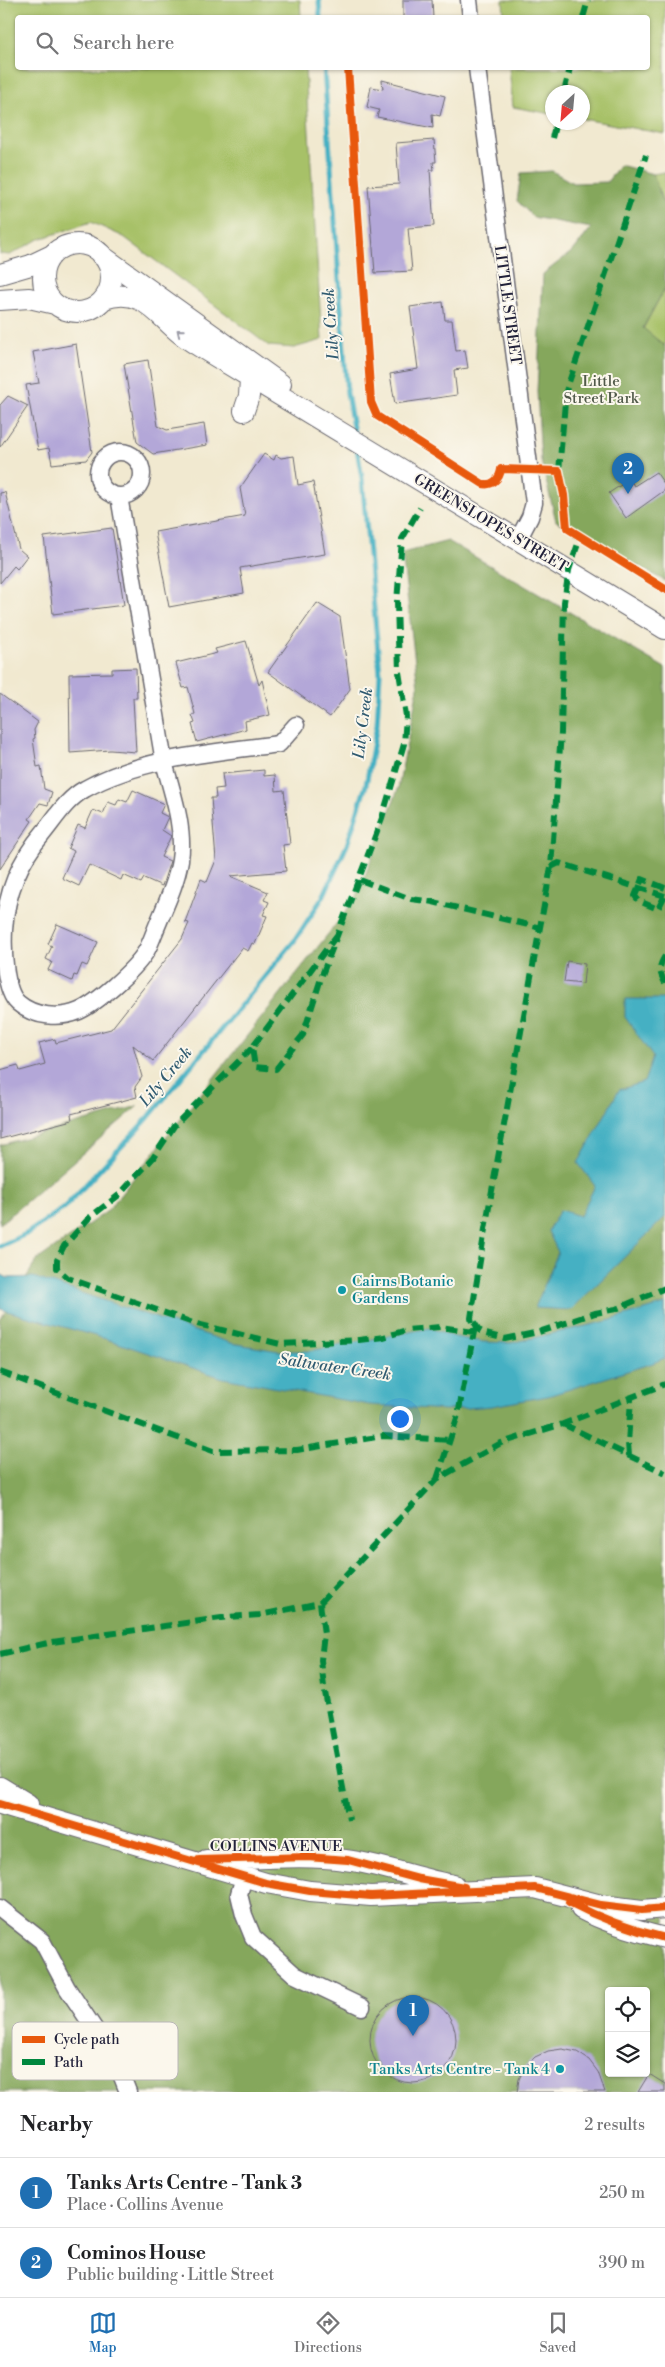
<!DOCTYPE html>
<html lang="en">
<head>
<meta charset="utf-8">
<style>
  :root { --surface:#fff; --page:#f2f2f2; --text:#202124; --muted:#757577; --line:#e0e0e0; --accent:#1f6fb2 }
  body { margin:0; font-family:"Libre Bodoni",serif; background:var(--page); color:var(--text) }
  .controls { position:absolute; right:15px; bottom:15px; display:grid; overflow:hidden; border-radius:5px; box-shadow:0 1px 4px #0004 }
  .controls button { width:45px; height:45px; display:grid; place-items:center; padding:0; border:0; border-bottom:1px solid var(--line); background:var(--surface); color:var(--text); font:25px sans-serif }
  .compass { position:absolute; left:545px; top:85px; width:45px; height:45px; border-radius:50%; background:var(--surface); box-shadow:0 1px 4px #0004; rotate:206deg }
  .you { position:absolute; left:399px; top:1418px; width:18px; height:18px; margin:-12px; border:4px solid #fff; border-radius:50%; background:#1a73e8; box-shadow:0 0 0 8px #1a73e833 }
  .badge { display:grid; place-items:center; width:32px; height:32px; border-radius:50%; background:var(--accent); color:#fff; font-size:16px; font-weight:700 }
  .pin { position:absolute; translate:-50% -41px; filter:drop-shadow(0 1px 2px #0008) }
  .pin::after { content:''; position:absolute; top:26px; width:18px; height:15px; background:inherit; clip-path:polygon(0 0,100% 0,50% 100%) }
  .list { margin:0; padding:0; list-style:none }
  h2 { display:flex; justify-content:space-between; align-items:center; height:65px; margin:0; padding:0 20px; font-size:21px }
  h2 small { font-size:16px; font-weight:400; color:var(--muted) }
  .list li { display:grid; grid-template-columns:32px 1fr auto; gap:15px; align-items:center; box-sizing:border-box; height:70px; padding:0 20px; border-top:1px solid var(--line) }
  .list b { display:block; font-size:19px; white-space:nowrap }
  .list p { margin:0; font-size:16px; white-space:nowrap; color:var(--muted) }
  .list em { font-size:16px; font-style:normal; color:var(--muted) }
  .icon { flex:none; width:28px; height:28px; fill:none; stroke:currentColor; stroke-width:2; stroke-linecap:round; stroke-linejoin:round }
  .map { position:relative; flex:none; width:665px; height:2092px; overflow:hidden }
  .search { position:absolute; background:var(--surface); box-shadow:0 1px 4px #0004; left:15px; right:15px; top:15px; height:55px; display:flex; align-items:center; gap:12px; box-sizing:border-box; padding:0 18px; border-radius:5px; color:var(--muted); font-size:19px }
  .sheet { height:205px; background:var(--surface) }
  nav { display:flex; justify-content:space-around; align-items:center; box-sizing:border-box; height:70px; border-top:1px solid var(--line); background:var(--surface); font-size:14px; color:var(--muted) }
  nav a { display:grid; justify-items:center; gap:2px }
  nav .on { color:var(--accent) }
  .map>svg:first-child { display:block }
  .green { fill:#a7c167; stroke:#647251 }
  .forest { fill:#85a75c; stroke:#54644c; fill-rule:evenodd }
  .water { fill:#45b0c3; stroke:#34697f }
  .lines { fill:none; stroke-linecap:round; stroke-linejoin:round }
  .stream { stroke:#45b0c3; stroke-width:5 }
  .building { fill:#b3a7d8 }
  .minor-casing { stroke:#6a686f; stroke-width:19 }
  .tertiary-casing { stroke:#6a686f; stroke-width:22 }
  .minor { stroke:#fff; stroke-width:16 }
  .tertiary { stroke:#fff; stroke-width:20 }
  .quiet { stroke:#00873e; stroke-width:6; stroke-dasharray:12 6; stroke-linecap:butt }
  .cycleway-casing { stroke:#fbf7ec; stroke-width:11 }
  .cycleway { stroke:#e8590c; stroke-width:8 }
  .oneway { stroke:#9c9ca7 }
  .culture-dot { fill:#0f9aa8; stroke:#fbf7ec; stroke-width:2 }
  .labels { text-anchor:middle; stroke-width:4; stroke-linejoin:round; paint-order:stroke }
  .street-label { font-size:15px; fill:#22223b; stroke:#fbf7ec }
  .park-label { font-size:15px; fill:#515a4a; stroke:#fbf7ec }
  .culture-label { font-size:15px; fill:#0d838f; stroke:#fbf7ec; text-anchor:start }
  .water-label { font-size:16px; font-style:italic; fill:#305b71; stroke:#fbf7ec }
  .key { fill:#fbf7ec; stroke:#bab7b7; stroke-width:1 }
  .key-label { font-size:14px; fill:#22223b }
</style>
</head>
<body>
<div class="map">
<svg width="665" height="2092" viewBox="0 0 665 2092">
  <rect width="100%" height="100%" fill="#fbf7ec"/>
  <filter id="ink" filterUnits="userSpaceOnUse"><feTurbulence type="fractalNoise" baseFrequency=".02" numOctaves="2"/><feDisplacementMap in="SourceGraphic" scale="10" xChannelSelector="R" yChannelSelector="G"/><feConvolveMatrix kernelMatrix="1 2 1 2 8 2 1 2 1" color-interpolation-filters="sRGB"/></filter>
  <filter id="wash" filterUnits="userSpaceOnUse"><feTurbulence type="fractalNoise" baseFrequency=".0096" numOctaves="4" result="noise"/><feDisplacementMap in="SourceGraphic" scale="20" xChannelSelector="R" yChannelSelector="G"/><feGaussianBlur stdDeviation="1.12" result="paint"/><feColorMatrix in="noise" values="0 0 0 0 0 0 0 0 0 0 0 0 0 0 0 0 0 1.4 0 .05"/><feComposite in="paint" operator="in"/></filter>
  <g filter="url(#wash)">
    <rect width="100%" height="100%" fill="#f1e9d0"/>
    <!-- green -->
    <path class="green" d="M0,0h300l1,17 -283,1v50h287l17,272 -28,8 -25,-2 -145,-109 -33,-15 -54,18 -27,15 -10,-1z
      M503,0h162v134l-82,-15 -1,-27h-30v22l-39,-7 -4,-39h139v-50l-144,-1z
      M665,172v37l-12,-35z
      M665,288v58l-22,-17z"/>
    <!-- forest -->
    <path class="forest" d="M620,165l33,9 12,35v79l-22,40 22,18v235l-109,-60 -15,-60 -4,-70 6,-117 31,-24 17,-22 -58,-11 -16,-16 4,-28 31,-2 21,12 34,-1z
      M448,541l217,127v1424h-665v-772l37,-60 69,-48 7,-8 243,-305 42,-110 20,-102 -16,-134zM609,1991h37v82h-37z
      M138,1106l-138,118v-79z"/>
    <!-- water -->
    <path class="water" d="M625,999h40v218l-94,93 -36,-2 23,-56 -10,-21 12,-21 20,6 15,-30 -17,-23 41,-73 25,-8 9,-25 -28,-40z
      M0,1274l8,4 25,-1 198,66 48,8h31l120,-23 25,9 28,5 28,1 97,-22 57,-17v54l-12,5 -105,33 -56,10 -47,4 -75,-5 -147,-27 -117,-39 -106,-30z"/>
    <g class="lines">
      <!-- stream -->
      <path class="stream" d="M319,0l1,18
        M324,68l23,325 7,40
        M0,1246l26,-12 38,-26 84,-90 147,-178 28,-43 24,-52 19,-60 11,-60 3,-52 -18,-195 -5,-29"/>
    </g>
    <g id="blocks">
      <!-- building -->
      <path class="building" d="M403,0h29l1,18h-30z
        M382,80l63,16 -5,20 -8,-2 1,14 -56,-11 2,-7 -12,-3 4,-20 12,2z
        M434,140l2,22h-3l1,8h-4l4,56 -26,2 4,43 -37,2 -7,-87 31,-2 -3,-41z
        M443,302l2,18h7l4,31 9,-1 3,18 -14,2 3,25 -62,9 -5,-30 28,-5 -8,-62z
        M76,344l16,108 -6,8 -34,4 -3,-16 -11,2 -12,-65 13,-2 -6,-31z
        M148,360l10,66 9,4 37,-6 3,21 -54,9 -16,-12 -13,-78z
        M8,396l20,10 -28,41v-42z
        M264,454l10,6 2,-5 5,3 13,-2 4,29 15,-3 12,72 -85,14 4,25 -75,14 -14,-75 90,-16 -5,-28z
        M656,472l9,13v5l-39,28 -17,-25 21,-14 4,7z
        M5,492l14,57 8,7 -10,13 -3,-3 -14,17v-90z
        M112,528l12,77 -71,9 -9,-77z
        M317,603l23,14 10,72 -20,28 -62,-45z
        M246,641l13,44 3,-5 8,35 -25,6 1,8 -49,13 -5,-18 3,-1 -3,-8 3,-1 -7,-27 -5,1 -7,-25 41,-10 -2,-4z
        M136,668l1,30h-4l3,54 -26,-2 -40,3 -1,-79 43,-1v-4z
        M0,694l38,28 -4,8 1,8 -2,1 4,28 4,-1 3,23 8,3 -4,13 -8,-2 -11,16 3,2 -32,48z
        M264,770v6l11,-1 1,16 8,-1 6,54 -7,1 3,26 -56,5 38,16 -4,8 5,2 -6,13 4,1 -12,28 -3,-1 -4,8 -6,-3 -89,113 -20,-16 9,32 -7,10 2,10 -66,17 1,6 -72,19v-69l18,-5 2,6 25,-7 -6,-21 16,-4 1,4 55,-14 71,-90 7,-16 -4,-1 16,-43 6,3 9,-22 -5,-62h5l-1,-9 9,-1 -2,-14z
        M133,790l31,14 -4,9 8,4 -6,13 9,6 -10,21 9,4 -8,25 -18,-8 -3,5 -18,-8 -2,5 -32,-15 -10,21 -17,-8 12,-27 -6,-3 10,-23 7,3 8,-18 10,4 5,-12 8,3 3,-6 8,3z
        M57,924l41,18 -11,24 -5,-2 -5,12 -3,-1 -2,6 -24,-11 4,-8 -6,-3 6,-13 -4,-2z
        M567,961l18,3 -2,20 -19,-2z
        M370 2040a43 43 0 1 1 86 0a43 43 0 1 1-86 0Z
        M562,2049l15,3 12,8 9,12 7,20h-88l2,-13 6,-12 10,-10 13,-6z
        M649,2074l16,10v8h-27z"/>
    </g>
  </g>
  <g filter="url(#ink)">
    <use href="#blocks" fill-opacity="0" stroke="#6a686f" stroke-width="1"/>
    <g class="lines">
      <defs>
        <path id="minor" d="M469,0l2,18
          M477,68l57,435 -4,14 -12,23
          M98 474a22 22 0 1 1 44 0a22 22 0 1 1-44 0Z
          M119,496l45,266c8,30 21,66 16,98 -4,25 -16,48 -25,71 -3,7 -6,16 -10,22 -11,17 -48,50 -66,58 -19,8 -45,6 -61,-8 -14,-12 -15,-55 -14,-73 2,-36 16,-70 40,-98 12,-15 24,-34 41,-43 55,-31 132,-37 194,-45l17,-19
          M244,1877l-5,17 5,21 9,22 42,38 67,32
          M0,1908l42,33 25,47 49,73 12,31"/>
        <path id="tertiary" d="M43 278a34 34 0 1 1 68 0a34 34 0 1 1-68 0Z
          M101,255l180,129
          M0,274l31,-9 21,-10
          M104,299c36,-12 50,12 73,32 10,9 22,15 33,22l455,276
          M0,300l29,-2 26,6
          M242,370l8,8 -1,18 -5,15
          M0,1787l28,17
          M0,1804l266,79 44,8 61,5 164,-8 66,17 41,5 23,-2
          M206,1860c47,0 93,-6 139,0 37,4 72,19 109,25
          M581,1909c26,14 55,22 84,29"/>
      </defs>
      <!-- minor casing -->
      <use href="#minor" class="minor-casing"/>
      <!-- tertiary casing -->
      <use href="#tertiary" class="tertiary-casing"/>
      <!-- minor -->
      <use href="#minor" class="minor"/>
      <!-- tertiary -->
      <use href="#tertiary" class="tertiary"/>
      <!-- quiet -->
      <path class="quiet" d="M583,18l5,-18
        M564,92l6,-24
        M552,138l4,-16
        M559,471l7,-80 80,-236
        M551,867l8,-4 106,33
        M360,880l51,19 22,3 108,26
        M665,888l-23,-9 -7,17 4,5 19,8 7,-14
        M337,935l-85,113 3,19 21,2 27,-34 19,-60 60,-157 22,-74 2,-28 -7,-44 -2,-70 5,-63 18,-31
        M665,956c-7,11 -6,15 0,27
        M252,1048l-78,78 -21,32 -34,37 -30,23 -25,28 -7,14v8l11,10 125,45 87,21 79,-4 25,-3 23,-7 33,-3 34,5
        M474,1322l5,8 7,4 19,5 34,-7 56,-19 21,-4 49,-21
        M0,1372l213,79 84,-1 86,-14 66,4
        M563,1424l102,49
        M629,1456l-1,-13 3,-44
        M437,1479l21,-64 16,-83 -3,-14 14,-89 66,-362 10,-134 3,-131 5,-32 11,-32
        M320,1603l4,31 -3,26 3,27 25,133
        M0,1654l52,-12 176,-25 32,-2 60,-12 117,-124 64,-36 62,-19 102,-40"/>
      <defs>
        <path id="cycleway" d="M348,68l23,334 6,14 106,68c9,2 17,-5 18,-15l58,2 5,24 3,33 98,61
          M0,1804l266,79 44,8 61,5 164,-8 66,17 41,5 23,-2
          M199,1860l108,-3 41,3 71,19 45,8
          M569,1902c30,16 62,28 96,36"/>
      </defs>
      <!-- cycleway casing -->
      <use href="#cycleway" class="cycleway-casing"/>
      <!-- cycleway -->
      <use href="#cycleway" class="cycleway"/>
    </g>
    <!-- one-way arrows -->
    <defs><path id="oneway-chevron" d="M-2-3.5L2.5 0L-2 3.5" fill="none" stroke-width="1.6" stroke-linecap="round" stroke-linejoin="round" transform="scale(1.25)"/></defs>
    <use class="oneway" href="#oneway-chevron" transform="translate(180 332) rotate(-141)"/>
  </g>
  <!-- markers -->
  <g class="culture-dot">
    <circle cx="342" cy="1290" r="5"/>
    <circle cx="560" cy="2069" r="5"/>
  </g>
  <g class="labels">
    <!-- street labels -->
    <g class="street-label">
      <text transform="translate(508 305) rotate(82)" y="5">LITTLE STREET</text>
      <text transform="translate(491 523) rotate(31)" y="5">GREENSLOPES STREET</text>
      <text x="276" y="1851">COLLINS AVENUE</text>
    </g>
    <!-- park labels -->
    <g class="park-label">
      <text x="601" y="386">Little<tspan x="601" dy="17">Street Park</tspan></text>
    </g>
    <!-- culture labels -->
    <g class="culture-label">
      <text x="352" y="1286">Cairns Botanic<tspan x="352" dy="17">Gardens</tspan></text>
      <text x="550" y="2074" text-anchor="end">Tanks Arts Centre - Tank 4</text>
    </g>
    <!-- water labels -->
    <g class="water-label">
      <text transform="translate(330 324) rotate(-94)" y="6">Lily Creek</text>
      <text transform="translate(362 723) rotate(-83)" y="6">Lily Creek</text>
      <text transform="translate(165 1076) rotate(-50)" y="6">Lily Creek</text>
      <text transform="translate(335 1366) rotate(8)" y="6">Saltwater Creek</text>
    </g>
  </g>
  <!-- legend -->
  <rect x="12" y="2022" width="166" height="58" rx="8" class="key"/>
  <rect x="22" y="2036" width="23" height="7" fill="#e8590c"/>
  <rect x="22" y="2059" width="23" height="6" fill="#00873e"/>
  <g class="key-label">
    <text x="54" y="2044">Cycle path</text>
    <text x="54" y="2067">Path</text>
  </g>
</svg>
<div class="controls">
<button><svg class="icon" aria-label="locate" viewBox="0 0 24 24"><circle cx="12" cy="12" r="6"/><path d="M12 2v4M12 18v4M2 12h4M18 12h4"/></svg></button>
<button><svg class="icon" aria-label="layers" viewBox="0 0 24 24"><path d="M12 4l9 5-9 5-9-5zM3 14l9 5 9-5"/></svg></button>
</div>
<svg class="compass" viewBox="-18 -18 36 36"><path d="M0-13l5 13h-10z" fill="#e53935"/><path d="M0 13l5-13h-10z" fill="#757577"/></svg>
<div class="you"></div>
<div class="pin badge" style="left:413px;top:2036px">1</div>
<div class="pin badge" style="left:628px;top:494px">2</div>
<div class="search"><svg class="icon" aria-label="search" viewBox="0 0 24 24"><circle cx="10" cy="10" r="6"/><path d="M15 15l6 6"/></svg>Search here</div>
</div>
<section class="sheet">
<h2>Nearby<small>2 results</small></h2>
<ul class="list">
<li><span class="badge">1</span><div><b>Tanks Arts Centre - Tank 3</b><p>Place · Collins Avenue</p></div><em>250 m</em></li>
<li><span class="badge">2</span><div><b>Cominos House</b><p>Public building · Little Street</p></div><em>390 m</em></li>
</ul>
</section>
<nav>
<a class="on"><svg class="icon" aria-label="map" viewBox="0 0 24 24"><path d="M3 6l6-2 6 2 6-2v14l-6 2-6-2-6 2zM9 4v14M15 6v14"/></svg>Map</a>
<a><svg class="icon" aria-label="directions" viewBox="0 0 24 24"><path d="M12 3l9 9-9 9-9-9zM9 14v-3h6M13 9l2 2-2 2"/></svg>Directions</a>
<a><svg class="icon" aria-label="saved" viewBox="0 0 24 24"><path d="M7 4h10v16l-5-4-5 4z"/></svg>Saved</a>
</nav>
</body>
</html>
